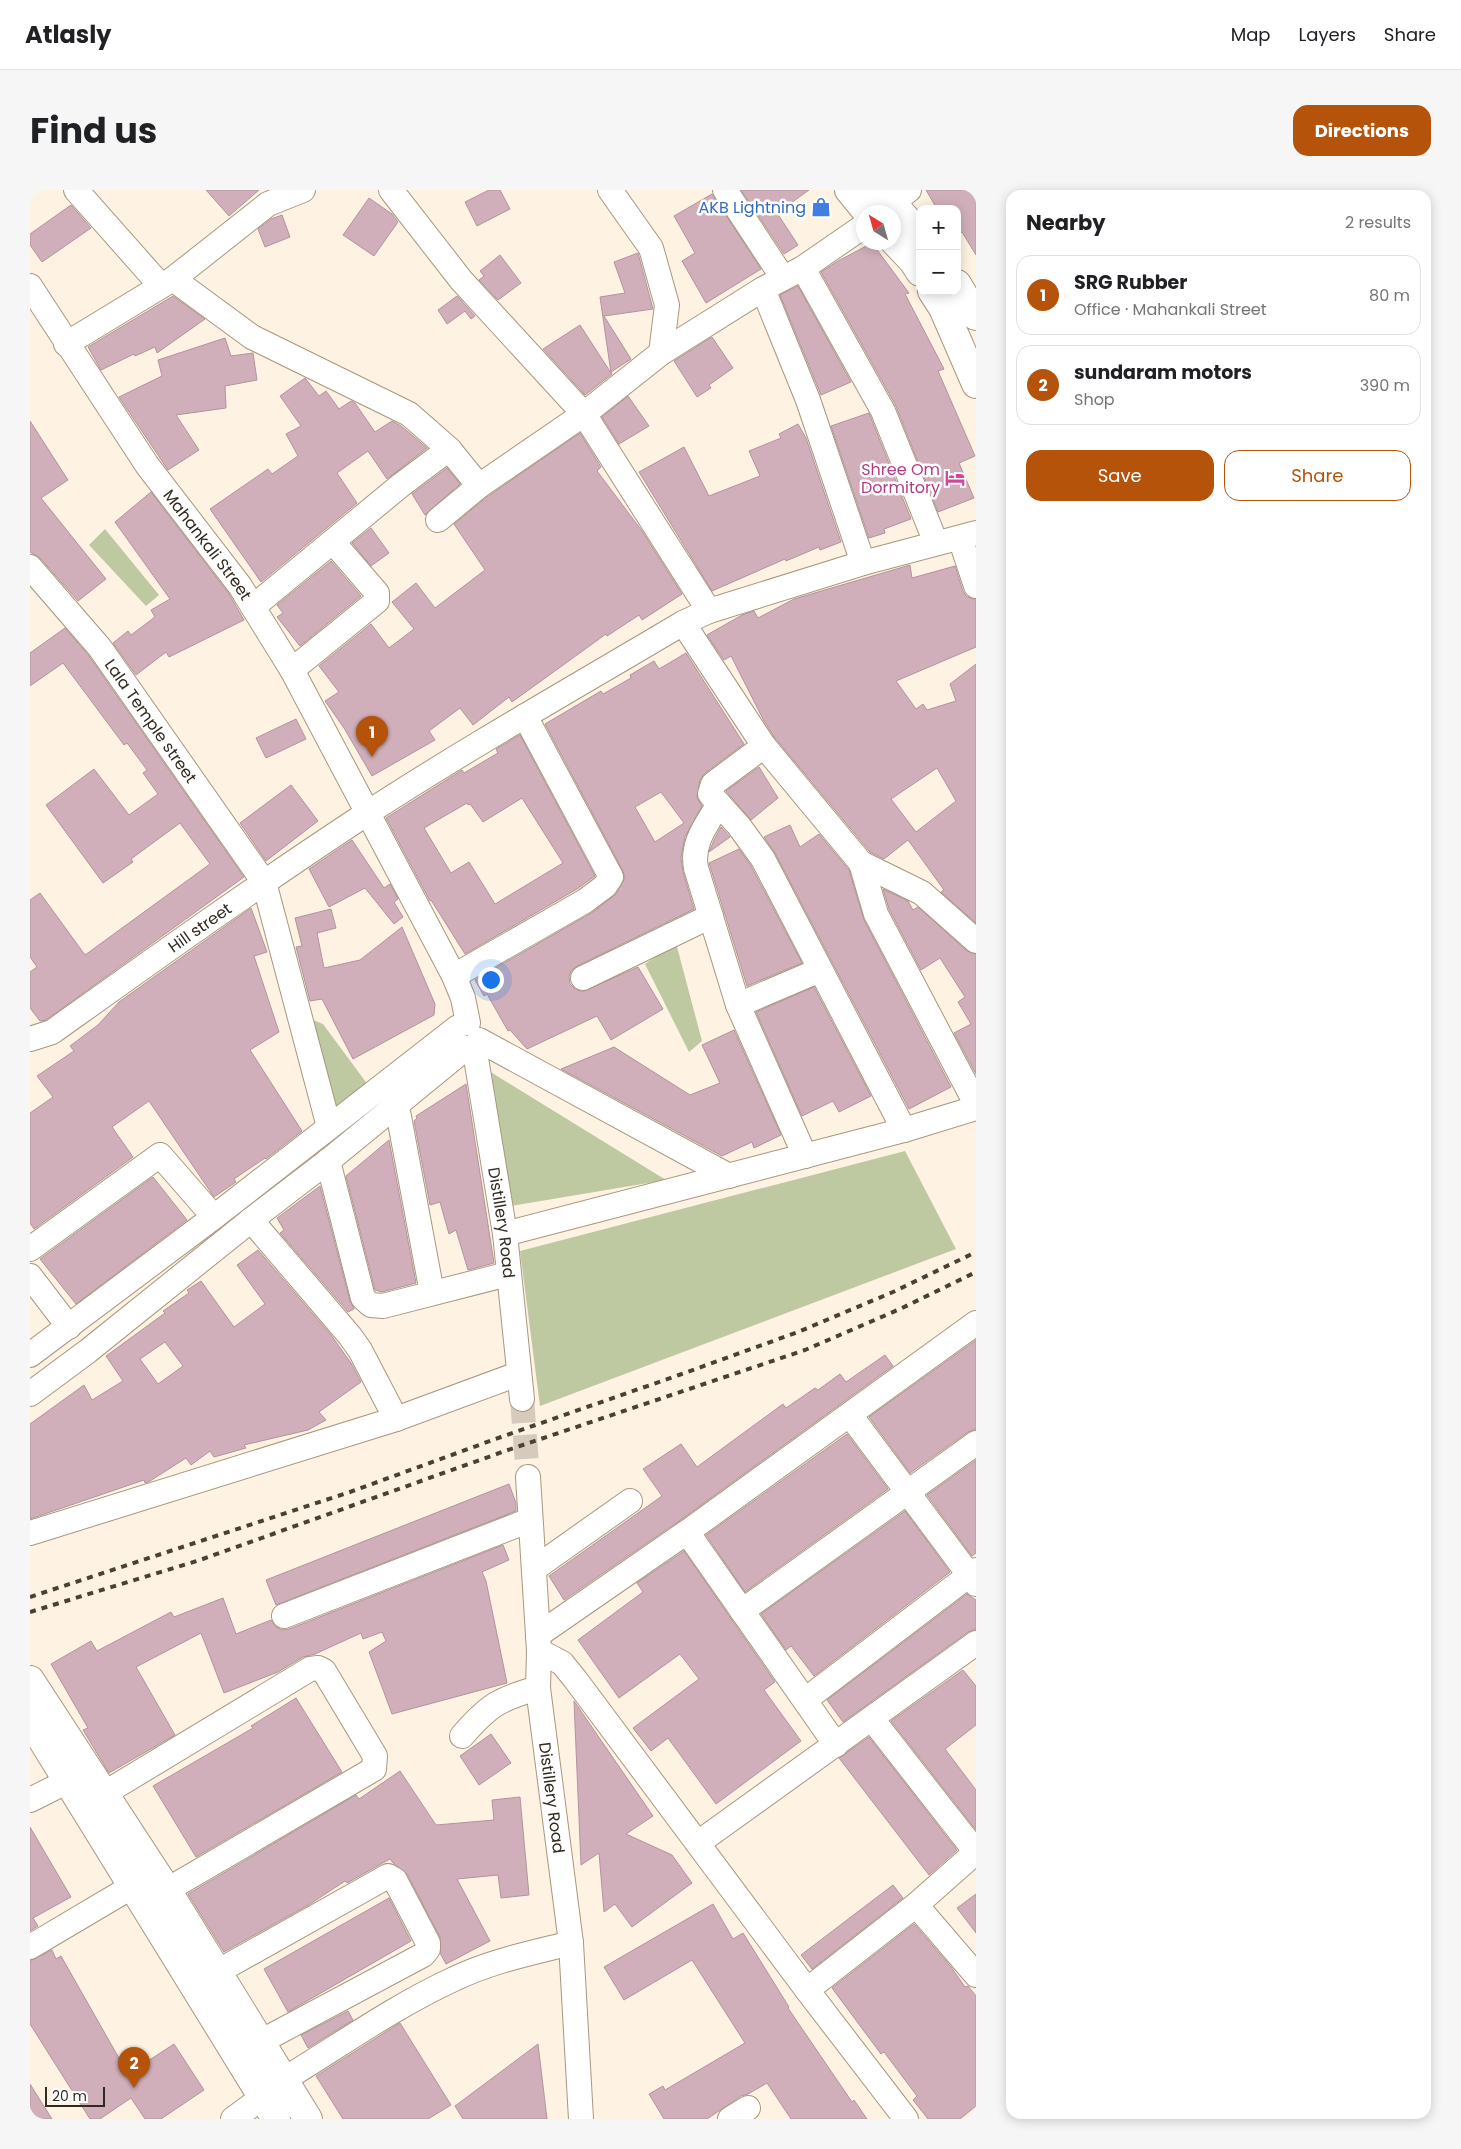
<!DOCTYPE html>
<html lang="en">
<head>
<meta charset="utf-8">
<style>
  :root { --surface:#fff; --page:#f6f6f6; --text:#202124; --muted:#757577; --line:#e0e0e0; --accent:#b45309 }
  body { margin:0; font-family:Poppins,sans-serif; background:var(--page); color:var(--text) }
  .controls { position:absolute; right:15px; top:15px; display:grid; overflow:hidden; border-radius:10px; box-shadow:0 2px 12px #0003 }
  .controls button { width:45px; height:45px; display:grid; place-items:center; padding:0; border:0; border-bottom:1px solid var(--line); background:var(--surface); color:var(--text); font:25px sans-serif }
  .compass { position:absolute; left:826px; top:15px; width:45px; height:45px; border-radius:50%; background:var(--surface); box-shadow:0 2px 12px #0003; rotate:323deg }
  .scale { position:absolute; left:15px; bottom:12px; width:60px; box-sizing:border-box; padding-left:5px; border:2px solid #312a20; border-top:0; font-size:14px; line-height:18px; white-space:nowrap; color:#312a20; -webkit-text-stroke:4px #fff; paint-order:stroke }
  .you { position:absolute; left:460px; top:789px; width:18px; height:18px; margin:-12px; border:4px solid #fff; border-radius:50%; background:#1a73e8; box-shadow:0 0 0 8px #1a73e833 }
  .badge { display:grid; place-items:center; width:32px; height:32px; border-radius:50%; background:var(--accent); color:#fff; font-size:16px; font-weight:700 }
  .pin { position:absolute; translate:-50% -41px; filter:drop-shadow(0 1px 2px #0008) }
  .pin::after { content:''; position:absolute; top:26px; width:18px; height:15px; background:inherit; clip-path:polygon(0 0,100% 0,50% 100%) }
  .list { margin:0; padding:0; list-style:none }
  h2 { display:flex; justify-content:space-between; align-items:center; height:65px; margin:0; padding:0 20px; font-size:21px }
  h2 small { font-size:16px; font-weight:400; color:var(--muted) }
  .list li { display:grid; grid-template-columns:32px 1fr auto; gap:15px; align-items:center; box-sizing:border-box; height:80px; margin:0 10px 10px; padding:0 10px; border:1px solid var(--line); border-radius:15px }
  .list b { display:block; font-size:19px; white-space:nowrap }
  .list p { margin:0; font-size:16px; white-space:nowrap; color:var(--muted) }
  .list em { font-size:16px; font-style:normal; color:var(--muted) }
  .actions { display:flex; gap:10px; padding:15px 20px }
  .actions a { flex:1; padding:11px 0; border:1px solid var(--accent); border-radius:15px; text-align:center; font-size:18px; color:var(--accent) }
  .actions .main { background:var(--accent); color:#fff }
  .map { position:relative; flex:none; width:946px; height:1929px; overflow:hidden; border-radius:15px }
  header { display:flex; align-items:center; gap:30px; box-sizing:border-box; height:70px; padding:0 25px; background:var(--surface); border-bottom:1px solid var(--line) }
  header strong { font-size:24px }
  nav { display:flex; gap:28px; margin-inline-start:auto; font-size:18px }
  .intro { display:flex; align-items:center; justify-content:space-between; box-sizing:border-box; height:120px; padding:0 30px }
  h1 { margin:0; font-size:35px }
  .button { padding:12px 22px; border-radius:15px; background:var(--accent); color:#fff; font-size:18px; font-weight:700 }
  main { display:flex; gap:30px; padding:0 30px }
  aside { flex:1; background:var(--surface); border-radius:15px; box-shadow:0 2px 12px #0003 }
  .map>svg:first-child { display:block }
  .green { fill:#bec9a1 }
  .building { fill:#d0afba; stroke:#b3939e; fill-rule:evenodd }
  .lines { fill:none; stroke-linecap:round; stroke-linejoin:round }
  .minor-tunnel { stroke:#d5cabb; stroke-width:24; stroke-dasharray:24 12; stroke-linecap:butt }
  .minor-casing { stroke:#a8977e; stroke-width:26 }
  .major-casing { stroke:#a8977e; stroke-width:30 }
  .highway-casing { stroke:#a8977e; stroke-width:30 }
  .minor { stroke:#fff; stroke-width:24 }
  .major { stroke:#fff; stroke-width:28 }
  .highway { stroke:#fff; stroke-width:28 }
  .rail { stroke:#484136; stroke-width:4; stroke-dasharray:6 6; stroke-linecap:butt }
  .labels { text-anchor:middle; stroke-width:5; stroke-linejoin:round; paint-order:stroke }
  .shop-label { font-size:16px; fill:#366cbe; stroke:#fff; text-anchor:end }
  .hotel-label { font-size:16px; fill:#b23c85; stroke:#fff; text-anchor:end }
  .street-label { font-size:16px; fill:#312a20; stroke:#fff }
</style>
</head>
<body>
<header>
<strong>Atlasly</strong>
<nav><a>Map</a><a>Layers</a><a>Share</a></nav>
</header>
<div class="intro"><h1>Find us</h1><a class="button">Directions</a></div>
<main>
<div class="map">
<svg width="946" height="1929" viewBox="0 0 946 1929">
  <rect width="100%" height="100%" fill="#fef2e2"/>
  <!-- green -->
  <path class="green" d="M75,339l54,66 -13,11 -57,-61z
    M646,753l26,98 -13,11 -44,-88z
    M266,823l27,11 48,65 -41,30z
    M459,881l177,109 -155,26z
    M875,961l51,98 -416,157 -20,-155z"/>
  <!-- building -->
  <path class="building" d="M176,0h53l-30,26z
    M459,0h11l10,19 -33,17 -12,-24z
    M711,0h68l-32,23 21,32 -14,9z
    M896,0h50v65l-14,-23 -5,3v-26h-20z
    M682,4l49,75 -55,34 -24,-42 13,-8 -21,-37z
    M339,8l23,16 6,8 -24,34 -31,-21z
    M41,15l20,23 -49,34 -12,-17v-11z
    M252,25l8,22 -25,10 -7,-18 13,-10z
    M842,53l37,50 -4,1 39,75 -6,2 37,85 -16,7 15,35 -36,14 -43,-108 -74,-132 17,-11z
    M608,63l15,56 -49,7 27,43 -20,13 1,2 -27,21 -42,-46 37,-24 31,48 -11,-76 25,-4 -11,-31z
    M470,65l21,28 -23,17 -19,-20 5,-4 -4,-5z
    M768,96l53,96 -30,13 -41,-100z
    M143,106l32,23 -48,34 -2,-6 -20,9 -1,-2 -33,16 -13,-23z
    M427,106l18,20 -4,3 -6,-8 -18,13 -9,-14z
    M682,147l21,31 -24,17 2,3 -14,9 -23,-36z
    M195,148l6,18 22,-3 4,27 -32,6 1,22 -50,7 23,35 -31,20 -49,-73 43,-21 -4,-16z
    M275,188l14,18 7,-5 13,18 12,-8 4,2 20,29 17,-11 9,5 26,22 -40,31 -19,-28 -31,22 20,30 -96,79 -51,-73 58,-40 4,5 26,-18 -12,-22 15,-8 -21,-30z
    M598,206l21,30 -30,18 -17,-27z
    M839,223l42,106 -27,10 1,4 -16,5 -38,-112z
    M0,231l38,59 -27,18 65,81 -28,22 -38,-43 -10,-6z
    M768,234l8,14 35,104 -21,8 -1,-3 -33,14 -1,-2 -73,32 -73,-119 45,-25 25,49 51,-20 -11,-25 32,-13 -2,-4z
    M550,243l21,34 -4,4 45,60 40,63 -40,26 -3,-5 -32,21 -1,-2 -94,68 -3,-5 -36,28 -13,-17 -31,23 6,9 -63,36 -28,-48 -19,-27 14,-9 -20,-26 52,-42 18,24 25,-19 -22,-27 24,-19 19,25 50,-38 -31,-46 33,-27z
    M417,278l13,16 -35,31 -13,-21z
    M121,302l78,102 15,26 -75,37 -3,-5 -30,23 -23,-32 15,-12 3,4 24,-18 -4,-7 19,-11 -55,-77z
    M341,338l18,25 -18,13 -19,-23z
    M301,371l30,35 -61,50 -23,-29 6,-4 -6,-8z
    M880,375l2,13 43,-12 8,25 4,6 9,2v48l-80,34 20,28 7,-5 4,6 29,-9 -6,-17 26,-20v259l-35,-31 3,-2 -36,-50 -24,19 -14,-7 -95,-114 -11,-17 -33,-65 -7,4 -17,-25 35,-20 12,-4 4,7 36,-19zM907,578l19,33 -40,31 -25,-33z
    M35,438l24,28 155,221 -198,143 -6,1 -10,-13v-36l7,-5 -7,-10v-57l10,-7 45,62 125,-91 -30,-41 -49,36 2,3 -30,21 -57,-78 48,-36 35,46 29,-21 -15,-21 4,-3 -20,-27 -3,2 -61,-82 -33,23v-33z
    M656,463l58,91 -39,29 -5,7 -3,17 5,9 -17,31 -4,21 2,14 11,37 -117,57 -6,5 -2,6 1,7 5,5 7,3 56,-25 25,42 -52,31 -14,-24 -70,33 -17,-19 -2,1 -21,-37 -3,2 -9,-16 118,-68 23,-18 9,-16 -2,-7 -78,-147 56,-33 2,3 28,-16 -1,-3 24,-14 5,8zM631,602l23,31 -29,19 -20,-35z
    M266,529l10,20 -40,19 -10,-20z
    M490,545l75,141 -18,13 -112,65 -34,-54 -1,1 -44,-83 76,-48 2,3 34,-20 -2,-4zM492,608l41,65 -68,41 -26,-42 -18,11 -27,-45 43,-25 1,2 2,-1 13,18z
    M729,577l19,31 -27,22 -25,-29z
    M261,595l27,36 -52,40 -26,-38z
    M760,635l10,22 19,-13 30,36 15,50 87,167 -42,22 -134,-256 -11,-16z
    M691,637l9,10 -21,15 5,-12z
    M322,650l32,48 6,-4 8,15 -4,3 9,15 -9,7 -29,-36 -36,19 -20,-38z
    M709,659l12,17 51,97 -55,23 -38,-123z
    M853,699l25,12 5,9 5,-3 49,44 9,3v120l-22,-41 17,-9 -13,-22 7,-5 -25,-39 -19,12 -32,-61z
    M221,718l16,44 -13,4 25,76 -29,18 52,81 -36,28 -1,-1 -31,21 2,3 -22,15 -65,-96 -37,26 21,30 -99,72 -4,-6v-110l23,-16 -16,-21 37,-25 -4,-5 28,-21 21,-23z
    M301,719l5,19 -19,5 7,35 36,-8 42,-33 33,77 -1,11 -81,44 -31,-60 -12,2 -14,-54 6,-1 -7,-28z
    M784,797l57,109 -32,16 -6,-11 -31,15 -46,-104z
    M704,840l47,105 -27,13 -2,-6 -30,14 -161,-87 53,-22 76,48 30,-12 -18,-38z
    M436,894l28,179 -26,7 -12,-40 -7,4 -9,-32 -10,3 -16,-84 3,-3 -1,-2z
    M359,950l27,143 -34,9 -7,-2 -29,-114z
    M123,987l34,43 -111,84 -36,-45z
    M290,996l30,115 4,8 -6,3 -68,-79 4,-3 -7,-12z
    M228,1060l73,85 20,28 10,19 -42,30 7,8 -18,10 -64,15 2,3 -32,9 -4,-6 -19,14 -5,-7 -36,23 -5,2 -1,-3 -114,39v-95l54,-39 8,15 31,-19 -17,-25 59,-43 -2,-2 26,-18 -2,-3 14,-9 33,46 31,-23 -28,-39zM135,1152l18,24 -25,18 -18,-25z
    M946,1150v89l-8,3 -58,41 -41,-56z
    M855,1165l8,11 -214,155 -115,79 -15,-24 113,-80 -19,-27 38,-25 16,23 86,-63 3,4 29,-20 3,2 22,-16 6,8z
    M817,1244l41,55 -143,103 -39,-57z
    M946,1270v93l-4,3 -45,-61z
    M479,1294l7,19v8l-240,94 -10,-25z
    M875,1321l45,61 -136,104 -23,-30 -5,4 -25,-36z
    M473,1355l6,15 -27,12 4,9 21,102 -115,31 -23,-62 17,-11 -4,-9 -19,7 -2,-6 -46,21 -12,3 -25,15 -54,21 -23,-60 -65,34 39,68 -66,38 -26,-43 5,-2 -37,-64 40,-23 6,10 74,-39 3,5 49,-19 13,36 35,-14 5,7 6,3 7,-1z
    M654,1361l91,131 -11,8 37,51 -85,63 -48,-66 -17,13 -18,-23 66,-49 -19,-25 -61,44 -41,-58 65,-48 -6,-9z
    M937,1404l9,6v29l-8,3 -125,90 -16,-22z
    M933,1480l13,16v39l-31,24 31,41v40l-85,-109z
    M266,1508l46,74 -146,85 -43,-71 100,-58 -2,-2z
    M544,1511l79,115 -27,18 46,21 20,28 -60,44 -17,-23 -11,8 -5,-59 -18,12z
    M461,1544l20,29 -32,22 -19,-29z
    M839,1547l88,113 -28,25 -90,-117z
    M370,1581l36,54 58,-5 -2,-20 28,-3 9,98 -28,3 -3,-23 -41,4 33,62 -44,23 -6,-11v-16l-33,-63 -14,-11 -3,-4 -43,24 -2,-2 -35,23 -86,48 -36,-58 168,-99 3,4z
    M0,1637l41,70 -38,21 5,8 -8,5z
    M863,1695l10,13 -91,71 -11,-14z
    M946,1704v39l-19,-25z
    M359,1708l22,43 -123,71 -24,-43z
    M683,1714l20,35 10,-6 46,74 -1,1 64,94 2,-2 13,19h-76l-24,-36 -19,11 -7,2 -34,23h-43l-15,-25 14,-8 2,4 80,-47 -53,-83 -68,40 -20,-33z
    M884,1734l37,43 14,20 3,-1 8,10v110l-16,13h-32l-15,-19 4,-4 -33,-44 -3,2 -49,-66z
    M22,1760l4,9 5,-3 67,118 46,-30 30,46 -43,29h-16l-14,-21 -31,21h-10l-60,-95v-63z
    M318,1821l5,9 -45,28 -7,-13z
    M370,1833l51,82 -23,14h-85l-27,-43z
    M508,1854l9,75h-84l-8,-13z
    M0,1894l22,35h-22z"/>
  <g class="lines">
    <!-- minor-tunnel -->
    <path class="minor-tunnel" d="M492,1209l6,78"/>
    <defs>
      <g id="minor">
        <path d="M46,0l85,96"/>
        <path d="M361,0l70,90 123,134 125,197"/>
        <path d="M580,0l41,58 16,57 -6,48"/>
        <path d="M695,0l58,88"/>
        <path d="M862,13l17,-13"/>
        <path d="M773,78l80,143 53,132"/>
        <path d="M143,89l79,58 157,77 40,35 30,37"/>
        <path id="s1" d="M0,96l117,179 93,121 52,84 162,306 9,22 5,25"/>
        <path d="M733,99l45,111 55,163"/>
        <path d="M36,154l107,-65 95,-75 35,-14"/>
        <path d="M408,330l41,-34 105,-72 77,-61 102,-64 40,-21 61,-42"/>
        <path d="M930,348l16,48"/>
        <path id="s2" d="M0,377l70,81 164,234 65,245"/>
        <path d="M223,417l148,-122 48,-36"/>
        <path d="M653,433l81,123 97,117 61,30 54,48"/>
        <path d="M262,480l85,-69v-8l-44,-51"/>
        <path d="M734,556l-51,38 -3,10 29,32 24,33 141,271"/>
        <path d="M689,614c-12,20 -28,39 -23,64l42,137 67,151"/>
        <path d="M831,673l15,51 100,190"/>
        <path d="M424,786l131,-75 20,-15 6,-9 -86,-161"/>
        <path d="M553,788l128,-62"/>
        <path d="M708,815l82,-35"/>
        <path id="s3" d="M0,849l22,-7c104,-74 207,-148 314,-218 103,-67 211,-128 317,-191l26,-12 154,-48 113,-30"/>
        <path d="M449,850l250,136"/>
        <path id="s4" d="M444,856l31,188 17,165"/>
        <path d="M359,906l8,10 35,187"/>
        <path d="M298,971l35,137 8,7 12,1 125,-32"/>
        <path d="M221,1030l99,116 10,14 36,69"/>
        <path d="M475,1044l399,-104 72,-22"/>
        <path d="M0,1059l130,-94 54,62"/>
        <path d="M0,1086l39,51"/>
        <path d="M0,1165l184,-138 244,-190"/>
        <path d="M0,1204l58,-43 163,-131 77,-59 138,-113"/>
        <path d="M820,1225l126,169"/>
        <path id="s5" d="M498,1287l11,174 -1,37 33,255 10,176"/>
        <path d="M657,1342l149,213"/>
        <path d="M0,1343l366,-114 122,-45"/>
        <path d="M504,1379l96,-68"/>
        <path d="M712,1421l234,-168"/>
        <path d="M254,1426l246,-96"/>
        <path d="M508,1445l149,-103 289,-209"/>
        <path d="M509,1461l23,12 13,16 232,311 99,129"/>
        <path d="M775,1510l171,-130"/>
        <path d="M842,1529l104,133"/>
        <path d="M432,1546c27,-31 37,-37 76,-48"/>
        <path d="M75,1603l205,-124 8,-1 6,3 51,85 -1,13 -207,121"/>
        <path d="M0,1610l38,-19"/>
        <path d="M668,1653l278,-200"/>
        <path d="M886,1715l60,70"/>
        <path d="M0,1757l103,-61"/>
        <path d="M187,1782l171,-96 7,4 33,63v6l-5,6 -163,87"/>
        <path d="M777,1800l109,-85 60,-53"/>
        <path d="M253,1890c56,-34 112,-74 171,-101 37,-18 78,-26 117,-36"/>
        <path d="M203,1929l30,-22"/>
        <path d="M700,1929l18,-11"/>
      </g>
      <path id="major" d="M819,0l18,22
        M851,0l39,45
        M864,51l19,20 7,11
        M927,94l19,32
        M902,101l11,17 33,76"/>
      <path id="highway" d="M0,1490l137,210 141,229
        M0,1530l246,399"/>
    </defs>
    <!-- minor casing -->
    <use href="#minor" class="minor-casing"/>
    <!-- major casing -->
    <use href="#major" class="major-casing"/>
    <!-- highway casing -->
    <use href="#highway" class="highway-casing"/>
    <!-- minor -->
    <use href="#minor" class="minor"/>
    <!-- major -->
    <use href="#major" class="major"/>
    <!-- highway -->
    <use href="#highway" class="highway"/>
    <!-- rail -->
    <path class="rail" d="M0,1407l320,-105 151,-55 178,-62 119,-43 95,-40 83,-40
      M0,1422l170,-52 305,-109 300,-101 95,-41 76,-37"/>
  </g>
  <!-- icons -->
  <defs>
    <symbol id="shop-bare" viewBox="-9 -9 18 18"><path d="M-5-2.5h2.3a2.7 3.5 0 0 1 5.4 0H5L5.5 6h-11ZM-1.5-2.5h3a1.5 2.3 0 0 0-3 0Z" fill="#3f7fe0" stroke="#fff" stroke-width="2.5" paint-order="stroke"/></symbol>
    <symbol id="hotel-bare" viewBox="-9 -9 18 18"><path d="M-6-4.5h1.5V1H6V5H4.5V3h-9V5H-6ZM-4 0a1.8 1.8 0 1 1 3.6 0ZM.5 0V-2.5h3Q6-2.5 6 0Z" fill="#d1479c" stroke="#fff" stroke-width="2.5" paint-order="stroke"/></symbol>
  </defs>
  <g fill-rule="evenodd">
    <use href="#shop-bare" x="777" y="3" width="28" height="28"/>
    <use href="#hotel-bare" x="911" y="274" width="28" height="28"/>
  </g>
  <g class="labels">
    <!-- shop labels -->
    <g class="shop-label">
      <text x="776" y="23">AKB Lightning</text>
    </g>
    <!-- hotel labels -->
    <g class="hotel-label">
      <text x="910" y="285">Shree Om<tspan x="910" dy="18">Dormitory</tspan></text>
    </g>
    <!-- street labels -->
    <g class="street-label">
      <text dy="6" stroke="none"><textPath href="#s1" startOffset="314">Mahankali Street</textPath></text>
      <text dy="6" stroke="none"><textPath href="#s2" startOffset="196">Lala Temple street</textPath></text>
      <text dy="6" stroke="none"><textPath href="#s3" startOffset="204">Hill street</textPath></text>
      <text dy="6" stroke="none"><textPath href="#s4" startOffset="179">Distillery Road</textPath></text>
      <text dy="6" stroke="none"><textPath href="#s5" startOffset="322">Distillery Road</textPath></text>
    </g>
  </g>
</svg>
<div class="controls">
<button>+</button>
<button>−</button>
</div>
<svg class="compass" viewBox="-18 -18 36 36"><path d="M0-13l5 13h-10z" fill="#e53935"/><path d="M0 13l5-13h-10z" fill="#757577"/></svg>
<div class="scale">20 m</div>
<div class="you"></div>
<div class="pin badge" style="left:342px;top:567px">1</div>
<div class="pin badge" style="left:104px;top:1898px">2</div>
</div>
<aside>
<h2>Nearby<small>2 results</small></h2>
<ul class="list">
<li><span class="badge">1</span><div><b>SRG Rubber</b><p>Office · Mahankali Street</p></div><em>80 m</em></li>
<li><span class="badge">2</span><div><b>sundaram motors</b><p>Shop</p></div><em>390 m</em></li>
</ul>
<div class="actions"><a class="main">Save</a><a>Share</a></div>
</aside>
</main>
</body>
</html>
